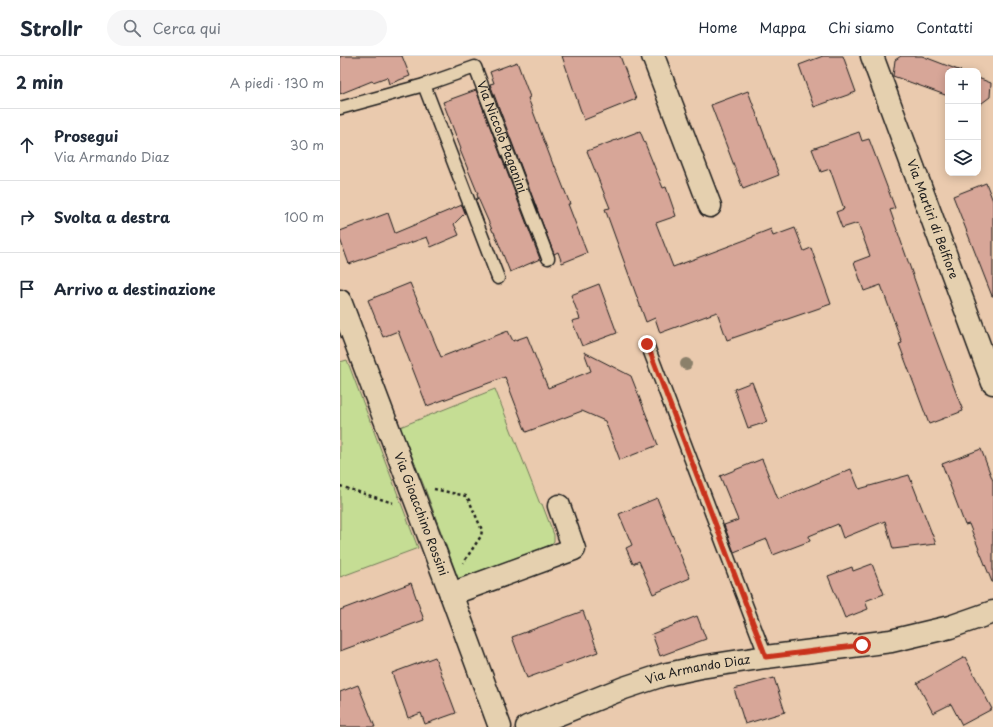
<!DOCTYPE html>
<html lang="it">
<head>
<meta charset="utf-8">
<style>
  :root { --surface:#fff; --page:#f6f6f7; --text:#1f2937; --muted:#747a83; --line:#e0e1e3 }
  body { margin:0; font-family:"Playpen Sans",sans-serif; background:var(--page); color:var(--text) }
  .controls { position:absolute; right:12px; top:12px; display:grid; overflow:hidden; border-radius:8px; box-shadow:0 2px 10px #0003 }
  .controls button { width:36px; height:36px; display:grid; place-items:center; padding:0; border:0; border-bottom:1px solid var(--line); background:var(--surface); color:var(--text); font:20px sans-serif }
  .stop { position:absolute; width:12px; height:12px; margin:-9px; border:3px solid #c8321e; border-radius:50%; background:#fff }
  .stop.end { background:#c8321e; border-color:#fff; box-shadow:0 1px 4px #0008 }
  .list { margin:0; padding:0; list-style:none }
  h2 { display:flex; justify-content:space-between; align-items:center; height:52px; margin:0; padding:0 16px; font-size:17px }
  h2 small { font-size:13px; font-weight:400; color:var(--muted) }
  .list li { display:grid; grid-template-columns:26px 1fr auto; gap:12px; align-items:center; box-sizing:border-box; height:72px; padding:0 16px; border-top:1px solid var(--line) }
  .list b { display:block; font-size:15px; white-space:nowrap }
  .list p { margin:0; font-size:13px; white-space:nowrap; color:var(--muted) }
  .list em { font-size:13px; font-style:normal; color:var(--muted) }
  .icon { flex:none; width:22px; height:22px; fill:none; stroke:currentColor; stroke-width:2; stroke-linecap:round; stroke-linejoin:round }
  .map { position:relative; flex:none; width:653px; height:671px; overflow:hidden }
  header { display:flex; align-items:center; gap:24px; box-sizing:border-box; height:56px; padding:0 20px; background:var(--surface); border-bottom:1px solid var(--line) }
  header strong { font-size:19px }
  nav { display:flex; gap:22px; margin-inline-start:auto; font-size:14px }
  .search { width:280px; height:36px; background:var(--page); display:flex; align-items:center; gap:10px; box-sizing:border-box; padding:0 14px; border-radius:22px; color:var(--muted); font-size:15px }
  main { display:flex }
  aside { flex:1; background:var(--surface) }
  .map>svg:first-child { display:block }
  .green { fill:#c5dd94; stroke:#707c58 }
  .building { fill:#d7a698; stroke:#1c1c1c }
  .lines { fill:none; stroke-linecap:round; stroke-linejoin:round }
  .service-casing { stroke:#1c1c1c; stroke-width:15 }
  .minor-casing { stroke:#1c1c1c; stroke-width:25 }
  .tertiary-casing { stroke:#1c1c1c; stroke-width:25 }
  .path { stroke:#1c1c1c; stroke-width:2.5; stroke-dasharray:3 3; stroke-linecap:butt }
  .service { stroke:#e5d0af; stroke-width:12 }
  .minor { stroke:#e5d0af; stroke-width:22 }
  .tertiary { stroke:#e5d0af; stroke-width:22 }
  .tree { fill:#8b806b }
  .route { stroke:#c8321e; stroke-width:5 }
  .labels { text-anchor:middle; stroke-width:4; stroke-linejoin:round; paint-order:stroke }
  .street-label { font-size:12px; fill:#1c1c1c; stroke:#e5d0af }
</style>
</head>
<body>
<header>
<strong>Strollr</strong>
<div class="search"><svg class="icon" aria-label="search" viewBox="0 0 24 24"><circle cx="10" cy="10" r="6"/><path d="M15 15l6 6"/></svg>Cerca qui</div>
<nav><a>Home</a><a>Mappa</a><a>Chi siamo</a><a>Contatti</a></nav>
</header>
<main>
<aside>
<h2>2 min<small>A piedi · 130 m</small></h2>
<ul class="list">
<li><svg class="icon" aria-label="ahead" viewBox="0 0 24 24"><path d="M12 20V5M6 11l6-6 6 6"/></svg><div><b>Prosegui</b><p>Via Armando Diaz</p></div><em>30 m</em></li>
<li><svg class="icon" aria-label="right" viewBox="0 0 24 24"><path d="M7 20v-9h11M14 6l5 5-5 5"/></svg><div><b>Svolta a destra</b></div><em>100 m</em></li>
<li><svg class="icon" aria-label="arrive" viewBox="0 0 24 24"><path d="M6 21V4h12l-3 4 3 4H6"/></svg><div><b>Arrivo a destinazione</b></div></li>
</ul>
</aside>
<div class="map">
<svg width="653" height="671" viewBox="0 0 653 671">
  <rect width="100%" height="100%" fill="#eacaae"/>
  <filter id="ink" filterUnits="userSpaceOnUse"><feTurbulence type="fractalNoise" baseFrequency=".025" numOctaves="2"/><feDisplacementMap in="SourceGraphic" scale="8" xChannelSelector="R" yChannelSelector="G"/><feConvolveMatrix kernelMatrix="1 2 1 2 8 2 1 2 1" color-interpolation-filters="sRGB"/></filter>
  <g filter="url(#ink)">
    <!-- green -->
    <path class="green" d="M7,304l71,188 -78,29v-215z
      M155,333l45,115h2l12,31v6l-3,4 -92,34 -1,-1 -34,-92 -24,-59z"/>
    <!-- building -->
    <path class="building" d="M0,0h62l8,20 -21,8 -2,-7 -14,5 -1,-1 -32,13z
      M222,0h58l16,43 -52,21z
      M483,0h20l13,36 -42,15 -15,-42z
      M561,0h21l39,15h-13v25l-55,-20 2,-16z
      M177,6l13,35 -2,1 26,69 1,-1 15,38h-2l19,49 -25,10 -4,-11 -4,2 -64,-170 4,-1 -4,-11z
      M638,22l13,5 -1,14 -12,9z
      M136,34l64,169 -30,13 -16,-40h-1l-15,-34 -2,2v-1l2,-1 -1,-4h1l-18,-44 1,-1 -18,-47z
      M408,35l31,84 -36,14 -32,-84z
      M300,75l23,57 3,-1 10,29 -20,7 17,44 80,-30v-1l18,-7 2,7 22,-8 9,23 7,-3 20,56 -104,36 -10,-28 -57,21 -5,-15 -9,4 -41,-113 5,-1 -23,-57z
      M519,76l3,9 7,-2 26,69 -5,2 39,111 34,90 -34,13 -30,-80 3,-1 -21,-58 -17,6 -10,-29 16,-6 -12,-33 -16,5 -6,-16 8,-3 -14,-40 -9,3 -9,-23z
      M646,127l7,18v95h-1l-39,-100z
      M122,149l3,8 -11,11 5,11 -28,12 -4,-10 -78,27 -9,-25v-8l48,-18 7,20z
      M70,227l31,74 67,-26 5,10 14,-5 21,52 43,-17 -7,-19 47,24 27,69 -38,15 -15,-39 -23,-10 -56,21 -21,-55 -78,29 -29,-75 -15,6 -15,-37z
      M259,228l18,49 -35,13 -10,-25 8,-2 -9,-24z
      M412,326l15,40 -19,6 -14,-39z
      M641,393l12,32v101h-1l-23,-58 -4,1 -23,-61z
      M422,403l16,40 73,-30 8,20 50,-14 27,69 -43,5 -8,-28 -42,17 -5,-14 -29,12 1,5 -37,14 -6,-16 -33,13 -10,-27 14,-5 -18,-44z
      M317,442l33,80 -37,16 -14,-33 -6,3 -7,-16 6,-3 -13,-31z
      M532,508l12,30 -19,7 3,8 -23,9 -17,-42 24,-9 1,4z
      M71,527l13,37 -84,31v-41z
      M243,555l15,41 -71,26 -15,-41z
      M357,560l9,23 -46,17 -8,-22z
      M95,601l21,56 -31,11 -4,-11 -13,5 -16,-45z
      M625,601l27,52 -30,16 -11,-21 -18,9 -16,-30z
      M434,622l11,34 -40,12 -11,-35z
      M18,629l17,42h-35v-35z"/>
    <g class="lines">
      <defs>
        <g id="service">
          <path d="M84,29l74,193"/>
          <path id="s1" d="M0,52l84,-23 51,-18 73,191"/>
          <path d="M307,288l119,313"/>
        </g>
        <g id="minor">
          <path d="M313,0l57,150"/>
          <path id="s2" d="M532,0l121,327"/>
          <path id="s3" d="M0,245l111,293 49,133"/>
          <path d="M111,538l123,-45 -15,-43"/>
        </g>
        <g id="tertiary">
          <path id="s4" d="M187,671l97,-39 39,-13 38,-8 65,-10 125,-16 59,-14 43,-15"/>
        </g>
      </defs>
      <!-- service casing -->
      <use href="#service" class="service-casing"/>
      <!-- minor casing -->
      <use href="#minor" class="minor-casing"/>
      <!-- tertiary casing -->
      <use href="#tertiary" class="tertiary-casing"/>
      <!-- path -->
      <path class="path" d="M0,430l53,17
        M94,433l32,7 3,4 13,30 -1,6 -18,27"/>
      <!-- service -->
      <use href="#service" class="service"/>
      <!-- minor -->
      <use href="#minor" class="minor"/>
      <!-- tertiary -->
      <use href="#tertiary" class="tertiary"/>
    </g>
    <!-- trees -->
    <circle class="tree" cx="346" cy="308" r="6"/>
  </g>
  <g class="lines" filter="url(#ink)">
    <!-- route -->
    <path class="route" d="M307,288l119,313 96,-12"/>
  </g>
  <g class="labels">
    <!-- street labels -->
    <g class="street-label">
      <text dy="4" stroke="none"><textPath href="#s1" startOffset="216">Via Niccolò Paganini</textPath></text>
      <text dy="4" stroke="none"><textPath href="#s2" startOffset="174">Via Martiri di Belfiore</textPath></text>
      <text dy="4" stroke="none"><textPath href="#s3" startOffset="228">Via Gioacchino Rossini</textPath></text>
      <text dy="4" stroke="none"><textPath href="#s4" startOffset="181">Via Armando Diaz</textPath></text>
    </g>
  </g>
</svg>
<div class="controls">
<button>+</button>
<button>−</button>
<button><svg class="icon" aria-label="layers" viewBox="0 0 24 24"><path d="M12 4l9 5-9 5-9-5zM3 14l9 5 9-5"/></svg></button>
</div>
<div class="stop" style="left:522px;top:589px"></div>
<div class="stop end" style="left:307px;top:288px"></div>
</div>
</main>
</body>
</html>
